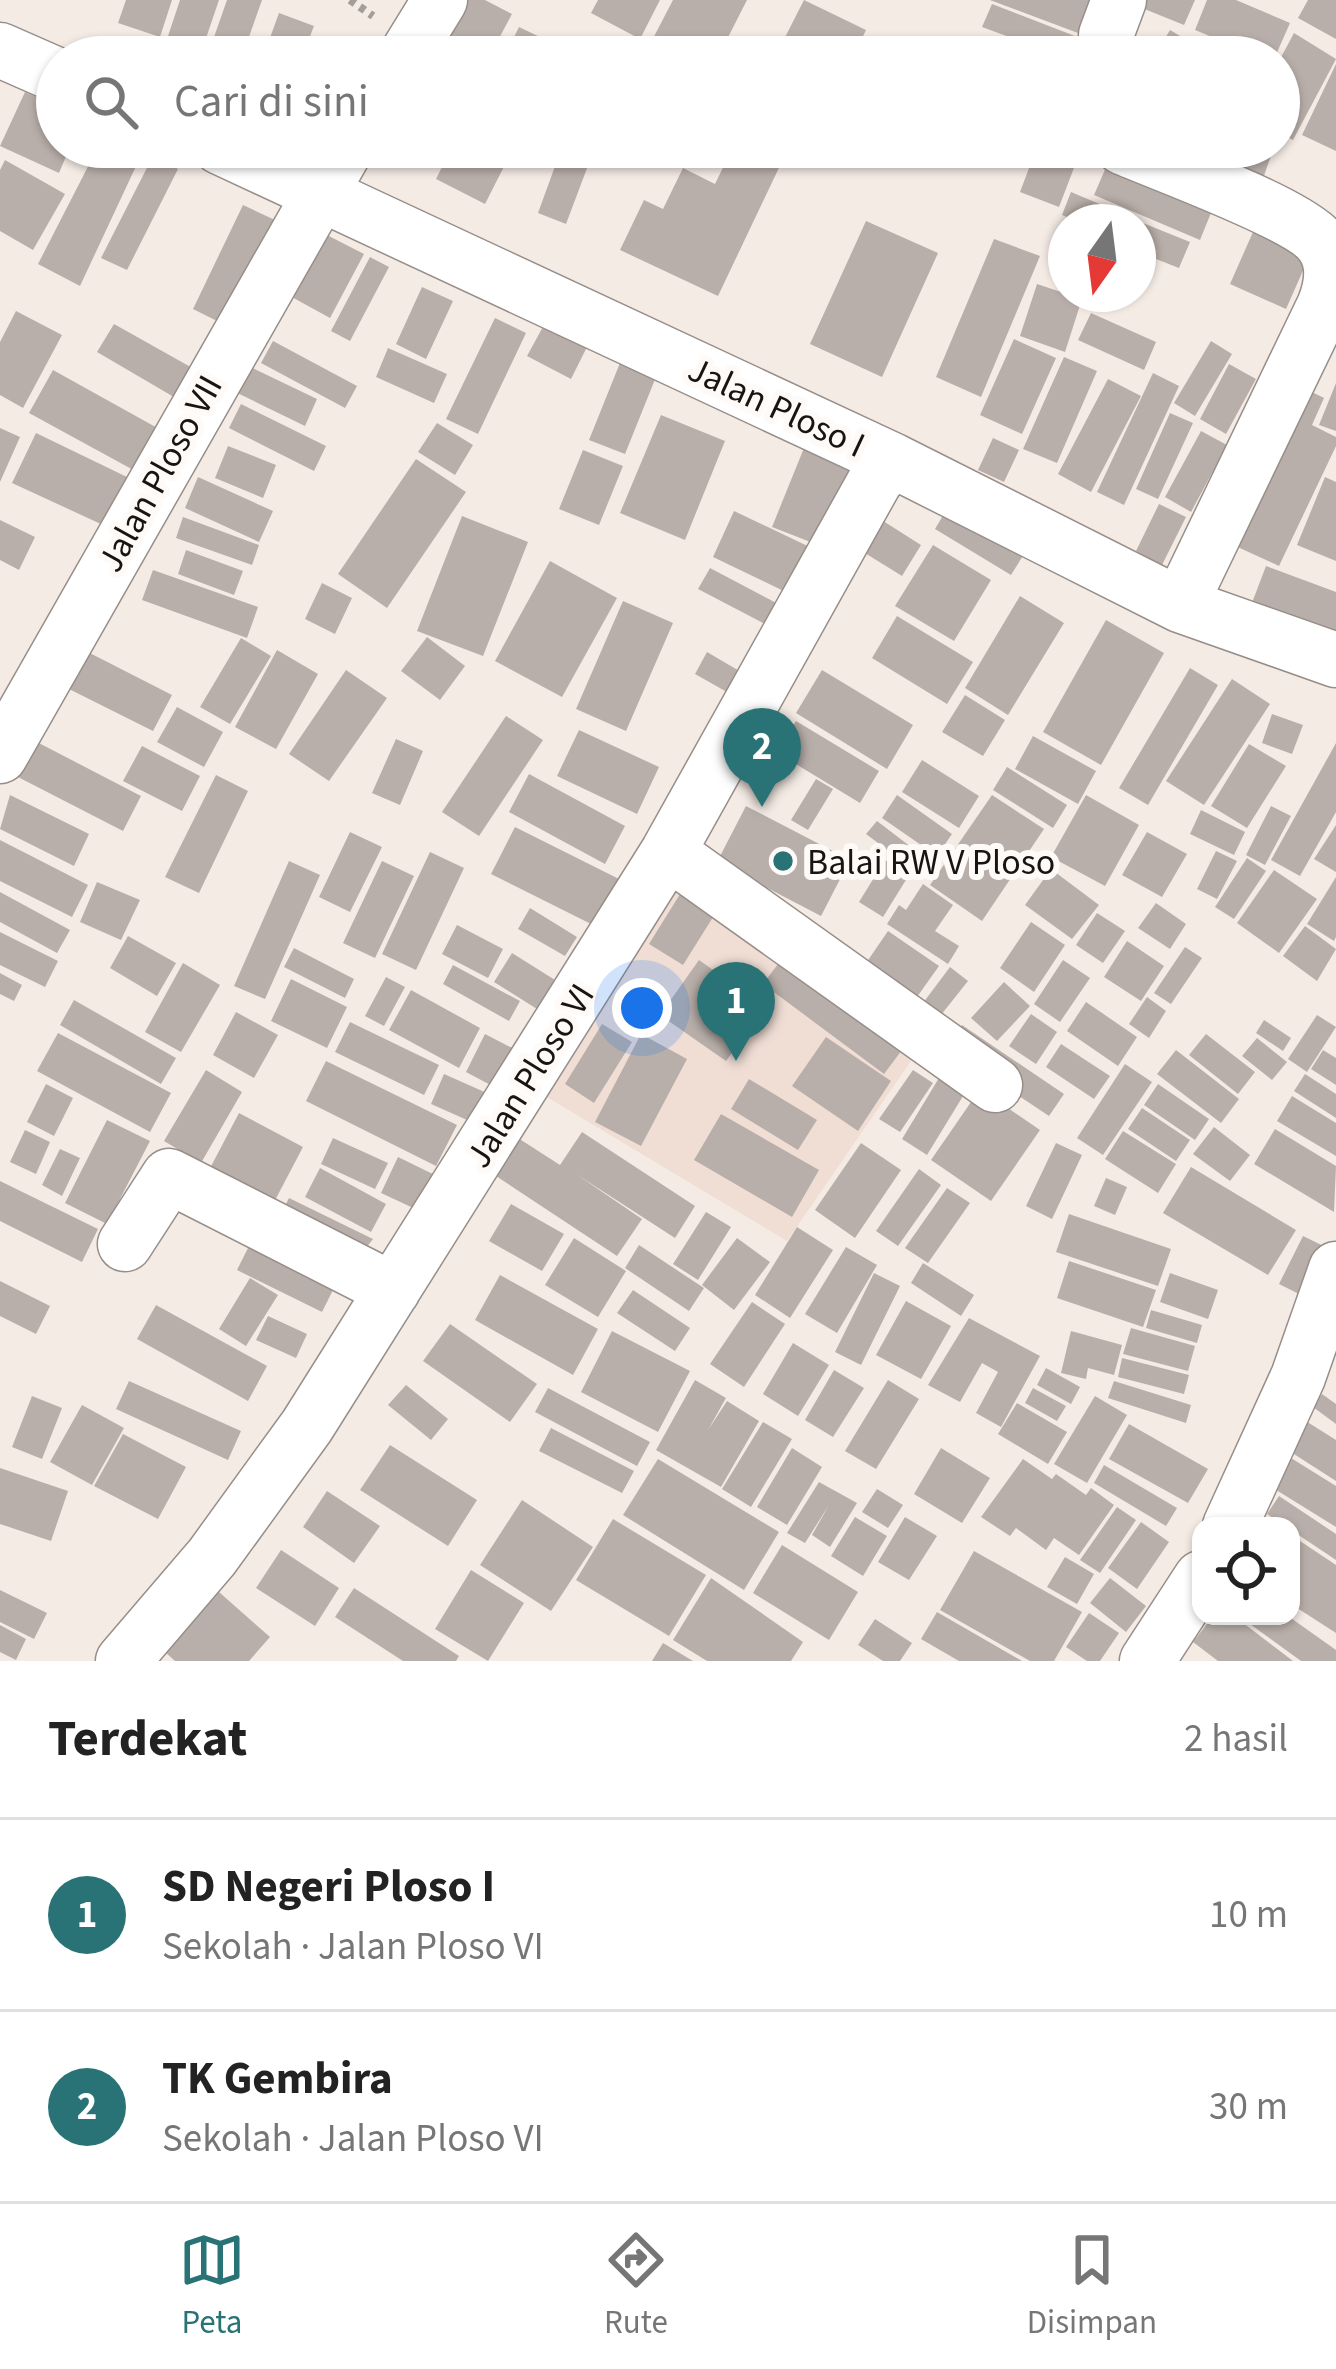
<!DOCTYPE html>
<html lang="id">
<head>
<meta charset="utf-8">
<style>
  :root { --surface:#fff; --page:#f2f2f2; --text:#222; --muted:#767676; --line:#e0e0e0; --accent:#297377 }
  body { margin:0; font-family:"Source Sans 3",sans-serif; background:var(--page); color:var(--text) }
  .controls { position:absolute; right:36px; bottom:36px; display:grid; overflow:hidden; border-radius:24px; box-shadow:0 3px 9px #0004 }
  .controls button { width:108px; height:108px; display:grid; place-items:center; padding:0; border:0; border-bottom:3px solid var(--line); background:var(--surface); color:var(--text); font:60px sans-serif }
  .compass { position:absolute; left:1048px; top:204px; width:108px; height:108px; border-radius:50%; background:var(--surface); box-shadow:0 3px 9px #0004; rotate:194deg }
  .you { position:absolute; left:642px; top:1008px; width:42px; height:42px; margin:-30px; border:9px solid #fff; border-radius:50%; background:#1a73e8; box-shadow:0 0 0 18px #1a73e833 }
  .badge { display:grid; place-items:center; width:78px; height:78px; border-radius:50%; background:var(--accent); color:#fff; font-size:39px; font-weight:700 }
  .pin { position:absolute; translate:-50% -99px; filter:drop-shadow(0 3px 6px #0008) }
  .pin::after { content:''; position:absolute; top:63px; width:42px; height:36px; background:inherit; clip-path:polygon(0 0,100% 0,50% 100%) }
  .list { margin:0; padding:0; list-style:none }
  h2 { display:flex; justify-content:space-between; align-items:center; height:156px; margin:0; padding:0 48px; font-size:51px }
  h2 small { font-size:39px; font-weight:400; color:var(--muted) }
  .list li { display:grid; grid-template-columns:78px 1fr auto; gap:36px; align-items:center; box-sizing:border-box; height:192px; padding:0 48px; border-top:3px solid var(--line) }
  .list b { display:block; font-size:45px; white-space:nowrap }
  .list p { margin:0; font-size:39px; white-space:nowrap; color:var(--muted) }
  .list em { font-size:39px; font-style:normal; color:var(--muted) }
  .icon { flex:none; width:66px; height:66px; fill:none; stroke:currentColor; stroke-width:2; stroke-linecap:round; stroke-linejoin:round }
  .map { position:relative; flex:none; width:1336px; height:1661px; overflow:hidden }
  .search { position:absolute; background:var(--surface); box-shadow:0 3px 9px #0004; left:36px; right:36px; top:36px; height:132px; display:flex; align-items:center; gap:30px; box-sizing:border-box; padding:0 42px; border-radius:66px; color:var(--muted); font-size:45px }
  .sheet { height:540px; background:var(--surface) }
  nav { display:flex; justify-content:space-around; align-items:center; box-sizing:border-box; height:168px; border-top:3px solid var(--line); background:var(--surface); font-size:33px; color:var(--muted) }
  nav a { display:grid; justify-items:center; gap:6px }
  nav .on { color:var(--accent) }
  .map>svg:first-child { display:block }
  .built { fill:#f0ded5 }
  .building { fill:#b9afaa }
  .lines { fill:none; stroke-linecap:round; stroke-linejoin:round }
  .street-casing { stroke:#978e89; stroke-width:57 }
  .path { stroke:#a59d98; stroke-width:8; stroke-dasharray:6 6; stroke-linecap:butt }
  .street { stroke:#fff; stroke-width:54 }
  .poi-dot { fill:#297377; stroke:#fefaf7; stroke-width:4.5 }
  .labels { text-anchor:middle; stroke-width:12; stroke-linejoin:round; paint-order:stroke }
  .street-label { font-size:36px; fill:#181412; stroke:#fefaf7 }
  .poi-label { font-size:36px; fill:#181412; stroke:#fefaf7; text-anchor:start }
</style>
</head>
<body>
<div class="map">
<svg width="1336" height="1661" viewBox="0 0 1336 1661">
  <rect width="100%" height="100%" fill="#f5ebe5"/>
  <!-- built -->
  <path class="built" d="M688,858l245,171 -146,212 -247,-148z"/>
  <!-- building -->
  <path class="building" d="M126,0h46l-12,37 -42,-14z
    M180,0h39l-17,50 -35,-11z
    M227,0h35l-20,57h-35z
    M446,0h39l27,14 -23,43h-27l-37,-20z
    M598,0h62l-20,39 -49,-26z
    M673,0h74l-29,57h-53l-17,-9z
    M804,0l62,30 -13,27h-78z
    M990,0h109l-13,36z
    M1134,0h61l-11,25 -52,-21z
    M1207,0h29l54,23 -15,34h-14l-66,-27z
    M1308,0h28v39l-38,-21z
    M992,4l101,39 -5,14h-25l-81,-30z
    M279,13l35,13 -12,31h-39z
    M519,27l46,22 -4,8h-57z
    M1170,30l22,13 -8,14h-30z
    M1294,33l42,26 -43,81 -14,-7v-72z
    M319,40l44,17h-50z
    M1336,64v87l-34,-16z
    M25,92l32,14v41h13l-11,26 -59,-27z
    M98,147h47l-65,139 -42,-22z
    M452,147h62l-29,57 -49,-25z
    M562,147h33l-29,77 -28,-11z
    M733,147h41l12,6 -68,143 -98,-46 24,-50 19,9 20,-41 32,16z
    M1037,147h45l-23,60 -39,-15z
    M1159,147h115l-16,46z
    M153,156l25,13 -51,101 -26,-12z
    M1110,158l105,45 -15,37 -106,-45z
    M5,160l60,34 -32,56 -33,-19v-61z
    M1071,192l45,19 -5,11h-32l-17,-7z
    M243,205l32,15 -50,105 -32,-16z
    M1123,215l67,27 -11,26 -41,-16v-30h-17z
    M866,221l72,32 -56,124 -72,-33z
    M1257,223l56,25 -27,61 -56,-25z
    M323,233l41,21 -34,64 -40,-22z
    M994,239l46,17 -59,141 -45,-20z
    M370,257l19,10 -39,74 -19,-10z
    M1037,284l45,15 -17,53 -45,-16z
    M422,287l31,14 -27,58 -30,-15z
    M16,311l46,24 -39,73 -23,-13v-53z
    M1091,313l65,29 -12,28 -66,-30z
    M495,318l31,15 -48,101 -32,-15z
    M545,323l43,22 -17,34 -44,-23z
    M114,324l82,46 -17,30 -82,-48z
    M1014,339l42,19 -34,76 -42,-19z
    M273,341l84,45 -12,22 -84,-45z
    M1211,341l21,13 -37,62 -21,-13z
    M628,343l36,14 -39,97 -36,-14z
    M388,348l59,26 -13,29 -58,-26z
    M1064,357l33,14 -40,92 -34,-14z
    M238,361l79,38 -12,27 -80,-39z
    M1229,364l27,15 -30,55 -26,-15z
    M53,370l108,60 -24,42 -108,-59z
    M1153,373l26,13 -55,119 -27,-13z
    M1108,379l33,17 -50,96 -33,-18z
    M1292,382l32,16 -12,27 24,12v9l-57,120 -61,-28z
    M1336,383v48l-17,-6z
    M241,404l85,42 -12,25 -85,-43z
    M1170,413l23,10 -35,76 -22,-10z
    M661,415l64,26 -40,99 -65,-27z
    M437,423l36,22 -18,30 -37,-23z
    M0,428l20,9 -20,45z
    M1201,431l26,14 -36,67 -26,-15z
    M36,433l91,44 -24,48 -91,-42z
    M808,438l47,18 -37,89 -46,-18z
    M993,438l26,12 -15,32 -26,-12z
    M228,446l48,19 -13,33 -48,-20z
    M583,450l40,16 -24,59 -40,-16z
    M416,459l50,33 -79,116 -49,-34z
    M198,477l75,34 -14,31 -74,-34z
    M1325,477l11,5v79l-39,-16z
    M951,502l76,47 -16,26 -76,-46z
    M1159,504l27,13 -24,48 -26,-14z
    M734,511l82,39 -22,46 -81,-39z
    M462,516l66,26 -45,114 -66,-25z
    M183,517l76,28 -7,20 -76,-27z
    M880,519l41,26 -19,31 -42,-26z
    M0,520l35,17 -16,33 -19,-10z
    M933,545l58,35 -37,61 -59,-35z
    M186,550l57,21 -9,24 -56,-21z
    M550,561l67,37 -55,99 -67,-36z
    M1266,566l70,26v48l-86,-32z
    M710,568l70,37 -11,21 -71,-37z
    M153,570l105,37 -11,31 -105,-38z
    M322,583l30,15 -17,36 -30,-15z
    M1020,596l44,27 -56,92 -43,-27z
    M623,601l50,22 -47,108 -50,-22z
    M897,616l76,46 -26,42 -75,-46z
    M1106,620l58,33 -63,112 -58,-33z
    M427,637l38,29 -25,34 -39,-29z
    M241,638l30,18 -41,68 -30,-17z
    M78,647l94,48 -19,36 -94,-47z
    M277,650l41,24 -42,75 -41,-22z
    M707,652l46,27 -12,21 -46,-26z
    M1190,668l28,17 -70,120 -29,-17z
    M346,670l41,28 -58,83 -40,-27z
    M822,670l91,55 -26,44 -91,-56z
    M1232,679l38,25 -66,101 -38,-24z
    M965,695l40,25 -22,36 -41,-24z
    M177,707l46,25 -19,35 -47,-25z
    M1272,714l31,11 -11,29 -30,-11z
    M506,716l37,24 -64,96 -37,-24z
    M796,721l83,50 -19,32 -84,-51z
    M579,730l80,37 -22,47 -80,-38z
    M1033,736l63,35 -18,33 -63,-35z
    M396,739l27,12 -23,54 -28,-12z
    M35,741l106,55 -18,35 -107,-55z
    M1336,743v69l-36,64 -29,-16z
    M1249,744l37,22 -39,62 -36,-22z
    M142,746l58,30 -18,35 -59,-30z
    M922,760l57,36 -20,32 -57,-36z
    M1007,767l60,38 -14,23 -60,-38z
    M529,774l96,52 -20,38 -96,-52z
    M216,775l32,16 -49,102 -34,-16z
    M816,779l17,10 -25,41 -17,-10z
    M10,795l79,39 -15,32 -74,-37z
    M897,795l55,39 -15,22 -55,-38z
    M992,795l52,34 -62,92 -52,-36z
    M1086,795l53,30 -34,61 -54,-29z
    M746,806l104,54 -29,56 -104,-54z
    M1271,806l20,10 -26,49 -19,-10z
    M1201,810l44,22 -11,23 -44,-21z
    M877,821l51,39 -10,13 -52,-39z
    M1336,825v47l-22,-13z
    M515,827l114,57 -24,47 -114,-57z
    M350,832l32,15 -32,65 -31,-15z
    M1147,832l40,22 -25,43 -40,-22z
    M0,840l88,45 -16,32 -72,-36z
    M1216,851l21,10 -20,38 -20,-10z
    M430,852l34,16 -48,102 -34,-16z
    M1247,858l19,13 -32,48 -19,-12z
    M885,860l24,15 -26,42 -24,-15z
    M289,861l31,14 -55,124 -31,-13z
    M382,861l32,15 -39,82 -32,-15z
    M1051,869l48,36 -27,34 -47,-34z
    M1274,870l43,29 -38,54 -42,-30z
    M1336,877v60l-2,4 -27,-17z
    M97,882l43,18 -19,40 -41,-18z
    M923,884l30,21 -18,26 24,15 -11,18 -61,-40 12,-19 7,5z
    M685,886l35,20 -37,59 -34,-21z
    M0,892l70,38 -13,23 -57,-31z
    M1156,903l30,21 -16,25 -32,-21z
    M530,908l47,29 -12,19 -47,-27z
    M1097,913l28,18 -22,32 -27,-18z
    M1031,922l34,23 -31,47 -34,-24z
    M457,925l46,24 -15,29 -46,-24z
    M1305,926l31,23 -19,32 -34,-25z
    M888,931l51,35 -27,38 -50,-35z
    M0,932l58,29 -13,26 -45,-22z
    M128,936l48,27 -19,33 -47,-28z
    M1127,941l37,25 -23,35 -37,-24z
    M793,944l121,90 -30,40 -121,-90z
    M1185,947l17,11 -31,46 -17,-11z
    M294,948l60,31 -9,19 -61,-31z
    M512,953l51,32 -18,29 -51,-32z
    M699,960l66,47 -39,54 -66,-46z
    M1063,960l27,18 -30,44 -26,-18z
    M183,963l37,22 -39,67 -36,-20z
    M453,965l67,36 -11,20 -66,-37z
    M950,967l18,14 -31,39 -17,-13z
    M0,973l22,12 -8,16 -14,-7z
    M386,977l19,10 -21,39 -19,-10z
    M291,979l56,28 -20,41 -56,-27z
    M1004,982l26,24 -33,35 -26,-23z
    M411,990l69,38 -21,40 -70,-38z
    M1147,997l19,14 -17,27 -20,-14z
    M74,1000l102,58 -15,26 -101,-59z
    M1086,1002l51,35 -19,29 -51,-35z
    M236,1012l42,23 -24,43 -41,-23z
    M1031,1014l26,18 -21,32 -27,-18z
    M1317,1015l19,12 -29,45 -19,-13z
    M1264,1020l27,18 -8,13 -27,-18z
    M350,1022l89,43 -15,30 -89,-43z
    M602,1024l30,18 -38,61 -29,-19z
    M962,1025l102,69 -15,22 -102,-68z
    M58,1033l113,60 -21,39 -113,-61z
    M485,1034l33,17 -20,38 -32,-17z
    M641,1034l46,25 -46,87 -46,-24z
    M1206,1034l49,38 -17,22 -49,-39z
    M826,1037l65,44 -33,50 -66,-45z
    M1257,1038l30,24 -15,18 -30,-24z
    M1061,1044l49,32 -16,23 -48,-32z
    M1176,1050l63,49 -18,24 -64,-49z
    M1323,1050l13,8v27l-25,-16z
    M326,1061l131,64 -21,41 -130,-65z
    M1125,1064l27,18 -49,73 -26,-17z
    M945,1068l26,15 -44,72 -25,-16z
    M206,1070l36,22 -41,71 -37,-22z
    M913,1070l20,13 -33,49 -21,-13z
    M444,1074l45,20 -13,30 -45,-20z
    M1305,1074l31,20v24l-42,-27z
    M749,1079l68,41 -19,30 -67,-41z
    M46,1084l27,14 -19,38 -27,-14z
    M1158,1084l51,35 -14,21 -51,-35z
    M980,1089l60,41 -49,71 -60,-41z
    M1292,1096l44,27v33l-59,-35z
    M1142,1108l48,32 -14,21 -48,-32z
    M239,1113l64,34 -31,59 -64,-34z
    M721,1114l98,56 -27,47 -98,-57z
    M107,1120l43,21 -43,83 -42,-21z
    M1214,1127l36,28 -20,26 -37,-27z
    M1275,1129l61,37 -2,46 -80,-48z
    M25,1130l25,12 -14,32 -26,-12z
    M1123,1131l53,33 -18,29 -53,-34z
    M582,1132l113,74 -20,32 -99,-64 66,45 -25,37 -124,-82 25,-36 42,27z
    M333,1138l55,25 -13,26 -54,-25z
    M861,1143l40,27 -46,68 -40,-28z
    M1056,1143l26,12 -30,64 -26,-13z
    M60,1149l20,9 -18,38 -20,-11z
    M398,1157l43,21 -17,35 -43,-20z
    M1191,1167l105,63 -28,45 -105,-62z
    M320,1168l66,36 -15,28 -66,-35z
    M919,1169l22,16 -43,61 -22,-15z
    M1106,1178l21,9 -12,28 -21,-9z
    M0,1181l98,48 -16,33 -82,-41z
    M947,1188l23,15 -42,60 -23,-15z
    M289,1198l84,41 -14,18 -82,-36z
    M511,1204l53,30 -22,37 -53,-30z
    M706,1212l25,15 -33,53 -25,-16z
    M1069,1214l102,35 -13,37 -102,-34z
    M797,1227l36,23 -43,68 -35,-23z
    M1303,1236l33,16 -21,50 -36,-18z
    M574,1238l52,33 -28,46 -53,-32z
    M737,1238l33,24 -36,48 -32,-25z
    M251,1242l85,42 -14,28 -85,-42z
    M639,1245l65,43 -15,23 -64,-43z
    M846,1247l31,18 -40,68 -32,-19z
    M1069,1261l87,29 -13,37 -86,-29z
    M923,1263l51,32 -13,21 -50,-33z
    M874,1273l26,13 -39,79 -26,-13z
    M1170,1273l48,17 -10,29 -48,-17z
    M500,1275l98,54 -25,46 -98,-55z
    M250,1278l28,17 -32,51 -27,-17z
    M0,1281l50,25 -14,28 -36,-18z
    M633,1290l57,38 -15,23 -58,-38z
    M906,1301l45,25 -30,53 -45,-24z
    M752,1302l33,22 -41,63 -34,-23z
    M156,1305l111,61 -19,35 -111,-62z
    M1151,1310l51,15 -5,18 -51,-15z
    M268,1316l39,18 -11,24 -40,-18z
    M969,1318l71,38 -39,71 -25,-14 22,-41 -16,-9 -22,39 -32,-17z
    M450,1324l87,60 -27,38 -87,-61z
    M1131,1328l64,18 -7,25 -65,-17z
    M612,1331l78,40 -32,61 -77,-40z
    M1071,1331l51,14 -8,30 -26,-7 -2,11 -25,-6z
    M793,1343l36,22 -31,51 -35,-22z
    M1122,1358l67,17 -5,19 -66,-17z
    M1046,1368l34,19 -9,17 -34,-19z
    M834,1370l30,18 -31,49 -28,-17z
    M695,1380l31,18 -18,32 19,-29 32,20 -38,66 -65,-37z
    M888,1380l31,19 -43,70 -31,-18z
    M129,1381l112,50 -13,29 -112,-51z
    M1114,1381l77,24 -5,18 -78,-25z
    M406,1385l42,34 -17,21 -43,-35z
    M548,1388l102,54 -13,24 -102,-54z
    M1033,1388l33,18 -9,15 -32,-18z
    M1322,1394l14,10v20l-23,-17z
    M32,1396l30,12 -20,51 -30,-12z
    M1095,1396l32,19 -40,68 -33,-19z
    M1017,1403l50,29 -19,32 -50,-30z
    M82,1405l42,23 -32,57 -42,-23z
    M1301,1418l35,22v41l-53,-34z
    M763,1422l29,17 -41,68 -29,-18z
    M1129,1424l79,45 -20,34 -79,-44z
    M551,1428l83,43 -12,22 -83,-42z
    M123,1434l63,33 -28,52 -64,-33z
    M390,1445l87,55 -29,46 -88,-56z
    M792,1448l30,19 -35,58 -30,-18z
    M941,1448l49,30 -28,45 -48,-29z
    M1291,1458l45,28v41l-63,-39z
    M658,1459l121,73 -35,58 -121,-75z
    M1023,1459l29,20 4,-5 30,21 5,-7 23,17 -35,50 -25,-17 -8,12 -30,-22 -6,8 -29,-19z
    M1104,1465l73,43 -11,18 -72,-43z
    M0,1468l68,23 -17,50 -51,-17z
    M819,1482l38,21 -27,44 -18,-12 17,-30 -24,38 -18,-10z
    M877,1489l26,16 -15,23 -26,-16z
    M327,1491l53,35 -26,37 -51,-36z
    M1279,1496l57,38v26l-69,-46z
    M522,1500l71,47 -42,64 -71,-46z
    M1117,1507l19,13 -36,53 -20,-13z
    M855,1517l32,19 -24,40 -32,-20z
    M905,1517l32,19 -28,44 -31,-18z
    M613,1519l93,56 -37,61 -93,-56z
    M1141,1522l28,20 -32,47 -29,-21z
    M1291,1535l45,30v68l-45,-29z
    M782,1545l76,47 -29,48 -76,-47z
    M281,1550l58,38 -24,38 -59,-38z
    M974,1551l108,61 -28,49h-24l-90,-51z
    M1065,1557l29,17 -17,30 -30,-17z
    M471,1570l53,33 -36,58 -53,-32z
    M711,1578l92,64 -12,19h-84l-34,-21z
    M1110,1578l36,28 -20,26 -36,-29z
    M354,1588l105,68 -3,5h-53l-68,-44z
    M0,1590l47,23 -13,26 -34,-17z
    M219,1592l51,45 -21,24h-74l-10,-9z
    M937,1612l85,49h-63l-38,-22z
    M1089,1613l30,20 -19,28h-13l-21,-14z
    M1213,1616h21l59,45h-75l-25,-19z
    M1239,1616h49l48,34v11h-35z
    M875,1619l37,24 -12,18h-17l-25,-16z
    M0,1625l26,14 -10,21 -16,-8z
    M663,1643l30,18h-41z"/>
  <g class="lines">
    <defs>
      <path id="street" d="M1106,35l13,-35
        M0,50l57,25
        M405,57l35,-57
        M220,147l672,313 288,145 156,55
        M1122,147c41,18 179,67 200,97 14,19 10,42 2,62l-144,299
        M0,756l347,-609
        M668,852l327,233
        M125,1244l44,-68 224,114
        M1230,1526l68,-149 38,-108
        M123,1661l89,-104 95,-131 361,-574 207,-371 17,-21
        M1147,1661l54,-83"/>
    </defs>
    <!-- street casing -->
    <use href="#street" class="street-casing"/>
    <!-- path -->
    <path class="path" d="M350,0l23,16"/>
    <!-- street -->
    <use href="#street" class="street"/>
  </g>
  <!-- markers -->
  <circle class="poi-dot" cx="783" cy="861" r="12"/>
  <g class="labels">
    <!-- street labels -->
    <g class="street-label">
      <text transform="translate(777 406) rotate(25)" y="13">Jalan Ploso I</text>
      <text transform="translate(159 473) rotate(-61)" y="13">Jalan Ploso VII</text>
      <text transform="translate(529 1075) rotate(-58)" y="13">Jalan Ploso VI</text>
    </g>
    <!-- poi labels -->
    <g class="poi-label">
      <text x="807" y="874">Balai RW V Ploso</text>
    </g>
  </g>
</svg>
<div class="controls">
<button><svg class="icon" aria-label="locate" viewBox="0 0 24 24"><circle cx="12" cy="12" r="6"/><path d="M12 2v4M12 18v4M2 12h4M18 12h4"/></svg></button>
</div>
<svg class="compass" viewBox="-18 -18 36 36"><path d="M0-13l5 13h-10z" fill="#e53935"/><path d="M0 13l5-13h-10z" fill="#767676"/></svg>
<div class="you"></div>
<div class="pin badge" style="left:736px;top:1061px">1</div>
<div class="pin badge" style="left:762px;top:807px">2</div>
<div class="search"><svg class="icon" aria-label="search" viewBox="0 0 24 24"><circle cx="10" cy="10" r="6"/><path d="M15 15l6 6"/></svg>Cari di sini</div>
</div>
<section class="sheet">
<h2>Terdekat<small>2 hasil</small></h2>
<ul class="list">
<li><span class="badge">1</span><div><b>SD Negeri Ploso I</b><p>Sekolah · Jalan Ploso VI</p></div><em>10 m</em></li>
<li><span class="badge">2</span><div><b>TK Gembira</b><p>Sekolah · Jalan Ploso VI</p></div><em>30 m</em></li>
</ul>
</section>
<nav>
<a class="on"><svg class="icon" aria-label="map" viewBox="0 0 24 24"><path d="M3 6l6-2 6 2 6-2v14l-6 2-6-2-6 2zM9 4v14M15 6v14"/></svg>Peta</a>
<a><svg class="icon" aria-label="directions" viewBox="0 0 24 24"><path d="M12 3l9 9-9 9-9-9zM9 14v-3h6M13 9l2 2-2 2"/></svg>Rute</a>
<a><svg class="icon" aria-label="saved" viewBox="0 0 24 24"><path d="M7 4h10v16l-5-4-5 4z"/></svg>Disimpan</a>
</nav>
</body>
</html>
